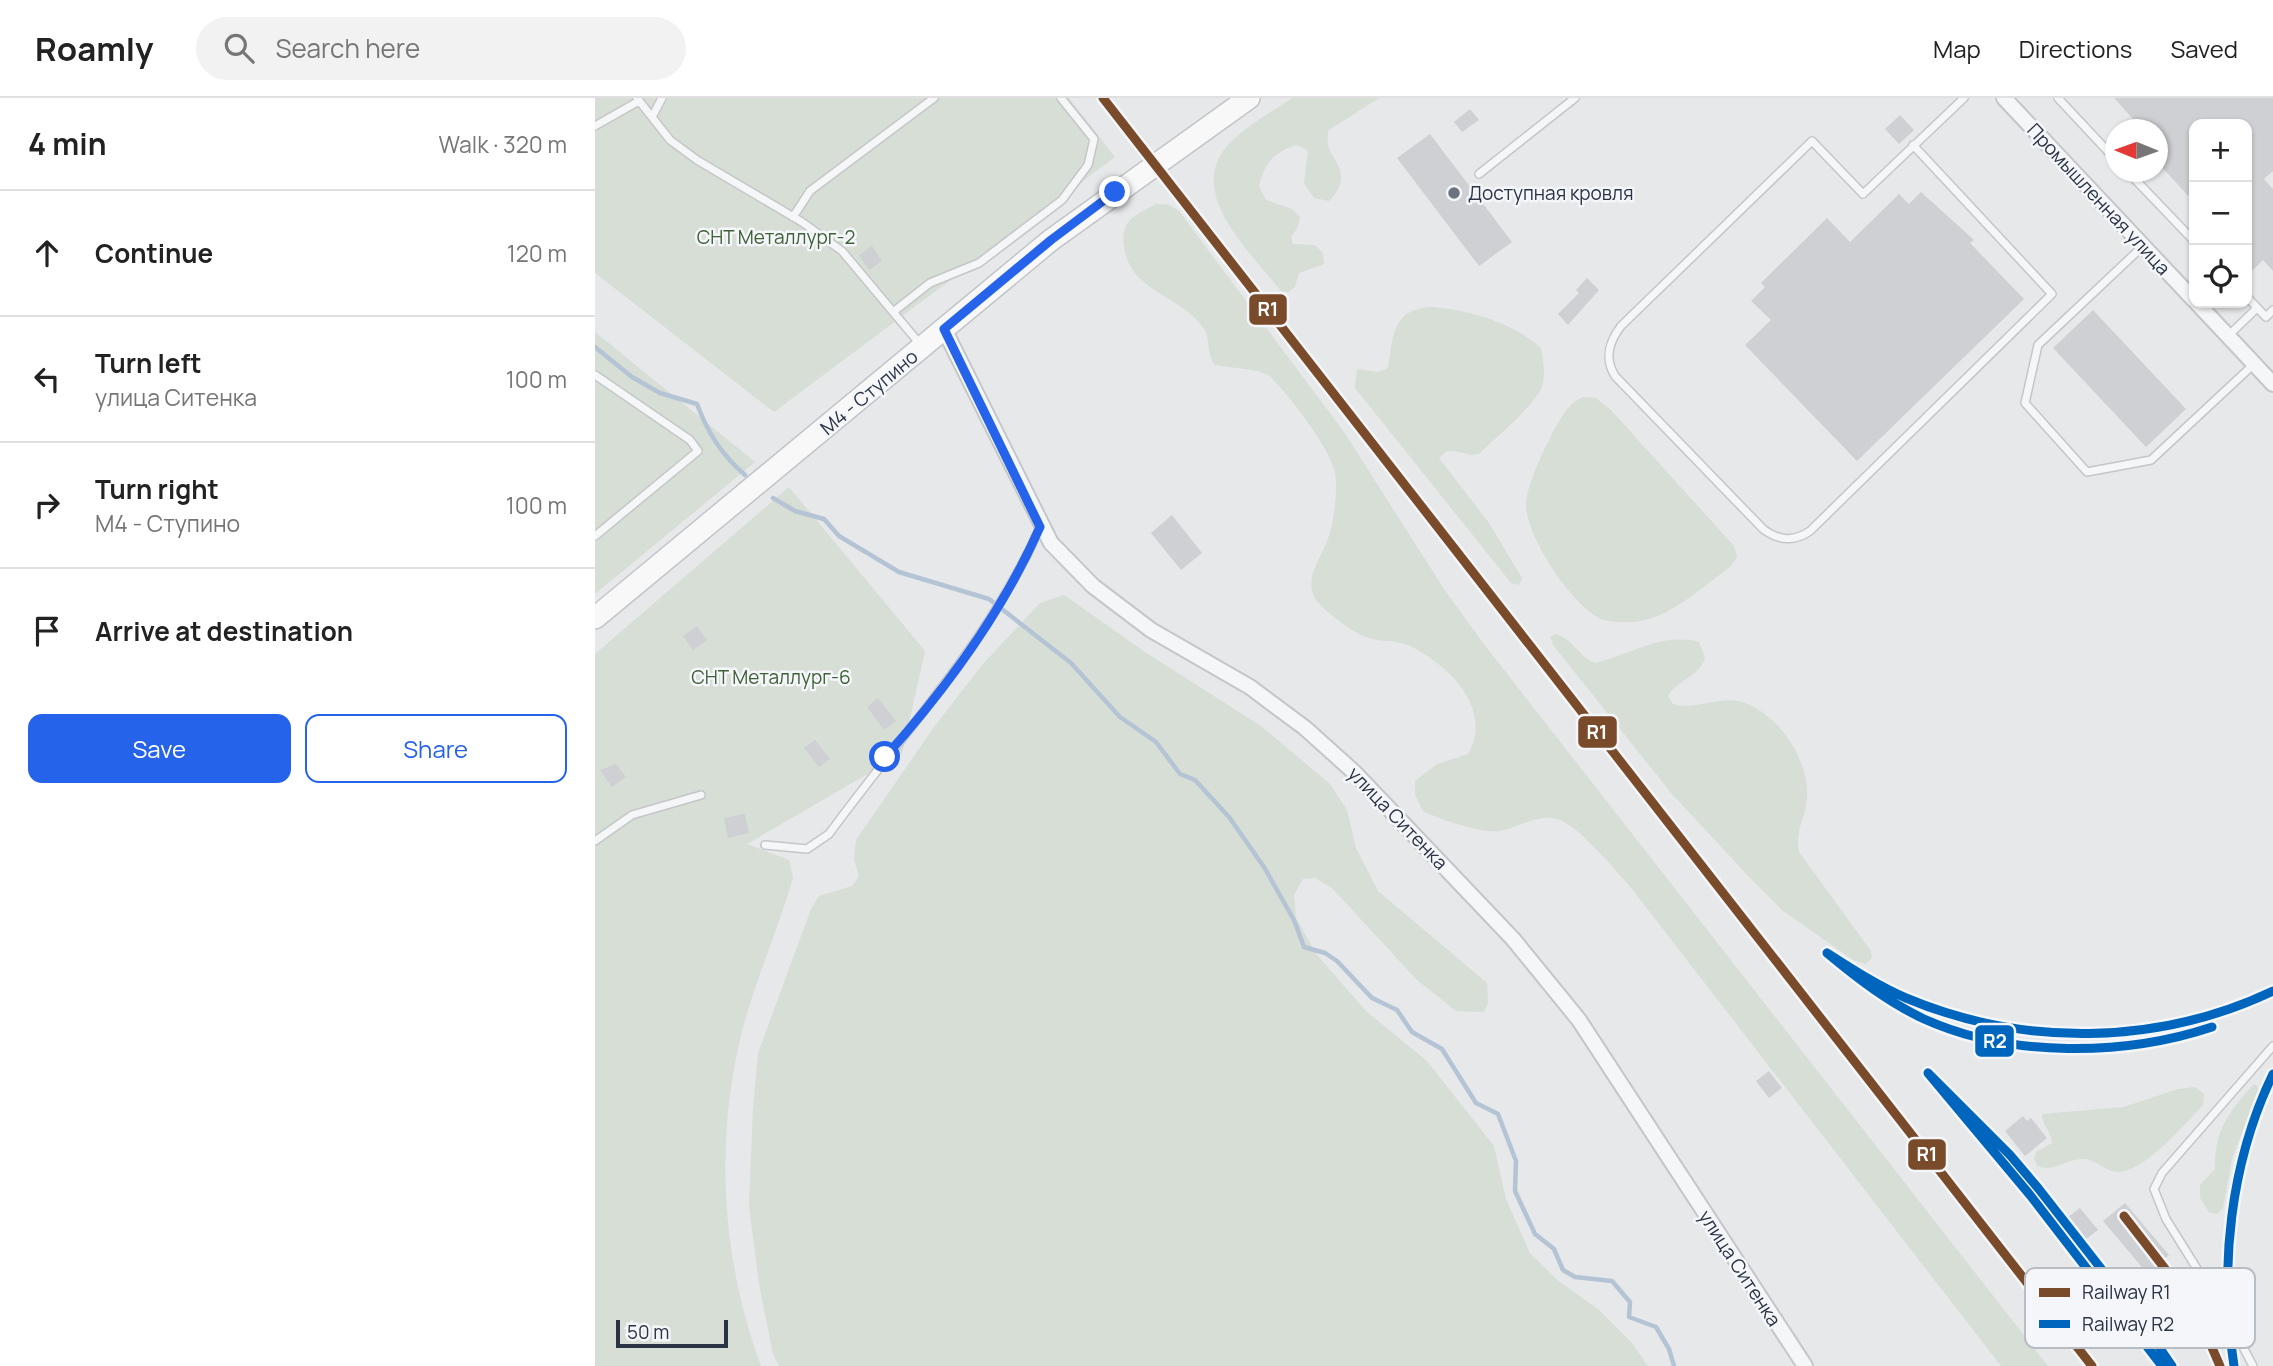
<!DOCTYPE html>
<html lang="en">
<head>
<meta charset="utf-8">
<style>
  :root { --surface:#fff; --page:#f2f2f2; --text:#222; --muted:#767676; --line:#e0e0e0; --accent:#2563eb }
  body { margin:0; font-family:Manrope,sans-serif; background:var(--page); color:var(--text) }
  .controls { position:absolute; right:21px; top:21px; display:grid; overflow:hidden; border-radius:14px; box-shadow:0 2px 5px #0004 }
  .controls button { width:63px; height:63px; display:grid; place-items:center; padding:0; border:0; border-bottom:2px solid var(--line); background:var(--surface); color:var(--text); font:35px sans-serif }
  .compass { position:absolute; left:1510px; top:21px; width:63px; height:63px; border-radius:50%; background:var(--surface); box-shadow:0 2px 5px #0004; rotate:271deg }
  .scale { position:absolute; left:21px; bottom:18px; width:112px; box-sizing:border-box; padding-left:7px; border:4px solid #2b3445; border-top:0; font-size:19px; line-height:24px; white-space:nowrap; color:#2b3445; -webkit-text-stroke:5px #f4f6f9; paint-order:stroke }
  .stop { position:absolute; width:21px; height:21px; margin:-16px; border:5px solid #2563eb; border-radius:50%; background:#fff }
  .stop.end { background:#2563eb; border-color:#fff; box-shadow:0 2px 7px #0008 }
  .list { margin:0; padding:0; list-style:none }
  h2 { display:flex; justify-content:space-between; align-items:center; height:91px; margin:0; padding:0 28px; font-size:30px }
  h2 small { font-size:23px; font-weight:400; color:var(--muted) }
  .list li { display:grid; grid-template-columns:46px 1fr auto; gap:21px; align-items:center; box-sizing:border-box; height:126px; padding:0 28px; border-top:2px solid var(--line) }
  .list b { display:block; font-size:26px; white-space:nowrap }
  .list p { margin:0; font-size:23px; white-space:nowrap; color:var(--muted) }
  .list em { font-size:23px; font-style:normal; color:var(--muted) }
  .actions { display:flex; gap:14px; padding:21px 28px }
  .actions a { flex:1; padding:16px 0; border:2px solid var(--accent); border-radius:14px; text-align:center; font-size:24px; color:var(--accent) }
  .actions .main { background:var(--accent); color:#fff }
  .icon { flex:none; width:38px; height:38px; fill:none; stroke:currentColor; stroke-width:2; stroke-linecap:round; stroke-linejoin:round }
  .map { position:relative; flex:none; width:1678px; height:1268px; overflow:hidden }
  header { display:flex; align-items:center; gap:42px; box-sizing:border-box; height:98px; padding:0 35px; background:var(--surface); border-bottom:2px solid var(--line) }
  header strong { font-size:33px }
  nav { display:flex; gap:38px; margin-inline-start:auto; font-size:24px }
  .search { width:490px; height:63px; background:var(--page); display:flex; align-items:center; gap:18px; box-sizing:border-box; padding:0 24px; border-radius:38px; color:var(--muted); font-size:26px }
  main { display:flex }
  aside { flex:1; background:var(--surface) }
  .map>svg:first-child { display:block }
  .green { fill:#d6ded6 }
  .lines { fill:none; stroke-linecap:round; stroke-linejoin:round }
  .stream { stroke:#b4c4d5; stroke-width:4.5 }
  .building { fill:#ced0d3 }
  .lane-casing { stroke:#c4c6c8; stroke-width:10 }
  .street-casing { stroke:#c4c6c8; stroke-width:18 }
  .primary-casing { stroke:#c2c5c8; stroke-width:24 }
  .lane { stroke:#f5f6f7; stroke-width:7 }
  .street { stroke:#f5f6f7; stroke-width:14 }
  .primary { stroke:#f8f8f8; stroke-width:21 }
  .rail-1-casing { stroke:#f4f6f9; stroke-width:14 }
  .rail-2-casing { stroke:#f4f6f9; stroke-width:14 }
  .rail-1 { stroke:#7a4b2a; stroke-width:9 }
  .rail-2 { stroke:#0065bd; stroke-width:9 }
  .route { stroke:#2563eb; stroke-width:9 }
  .poi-dot { fill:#6c737f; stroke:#f4f6f9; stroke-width:2.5 }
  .labels { text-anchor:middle; stroke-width:5; stroke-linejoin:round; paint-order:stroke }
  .poi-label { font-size:19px; fill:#2b3445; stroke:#f4f6f9; text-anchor:start }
  .street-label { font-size:19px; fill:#2b3445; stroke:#f4f6f9 }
  .park-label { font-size:19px; fill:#3f6138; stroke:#f4f6f9 }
  .key { fill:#f4f6f9; stroke:#b8bcc3; stroke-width:2 }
  .key-label { font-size:19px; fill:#2b3445 }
  .line-badge { stroke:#f4f6f9; stroke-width:2.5 }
  .badge-label { font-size:19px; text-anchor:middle; font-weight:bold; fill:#fff }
</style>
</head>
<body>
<header>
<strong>Roamly</strong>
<div class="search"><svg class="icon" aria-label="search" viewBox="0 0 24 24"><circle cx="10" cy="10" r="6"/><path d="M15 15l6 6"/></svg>Search here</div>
<nav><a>Map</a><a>Directions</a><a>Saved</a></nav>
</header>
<main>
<aside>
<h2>4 min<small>Walk · 320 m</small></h2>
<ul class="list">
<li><svg class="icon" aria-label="ahead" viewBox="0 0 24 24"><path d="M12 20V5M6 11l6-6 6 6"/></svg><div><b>Continue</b></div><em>120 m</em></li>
<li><svg class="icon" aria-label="left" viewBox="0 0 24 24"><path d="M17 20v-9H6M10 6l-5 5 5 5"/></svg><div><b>Turn left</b><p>улица Ситенка</p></div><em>100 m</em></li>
<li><svg class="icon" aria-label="right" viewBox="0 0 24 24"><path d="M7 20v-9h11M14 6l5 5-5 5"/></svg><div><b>Turn right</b><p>М4 - Ступино</p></div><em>100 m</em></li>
<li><svg class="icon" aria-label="arrive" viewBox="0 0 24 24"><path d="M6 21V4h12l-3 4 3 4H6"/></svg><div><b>Arrive at destination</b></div></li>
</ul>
<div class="actions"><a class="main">Save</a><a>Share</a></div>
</aside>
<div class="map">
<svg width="1678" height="1268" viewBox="0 0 1678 1268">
  <rect width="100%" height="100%" fill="#e6e8ea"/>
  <!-- green -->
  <path class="green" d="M0,0h474l46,59 -341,255 -179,-139z
    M697,0h87l-50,32c-10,29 32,37 0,71l-15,-3 -10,-15 4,-33 -12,-5c-23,8 -31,17 -37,41l7,14 26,9 8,8 -2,10 -7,10 2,7 22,1 8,8 1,11 -25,9 -4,14 -7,5 -7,-1c-31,-40 -102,-103 -47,-152 17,-16 39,-28 58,-41z
    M561,106l13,1 10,6 165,221 100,157 39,54 565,723h-47l-373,-482c-15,-16 -51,-60 -71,-65 -19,-5 -38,8 -57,12 -16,3 -62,-12 -77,-20l-8,-16v-14l22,-17 31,-10c26,-45 -19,-89 -58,-108 -14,-7 -32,-3 -47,-10 -15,-7 -31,-20 -43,-31 -21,-23 2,-47 9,-69 5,-15 9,-48 6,-63 -6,-27 -45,-76 -65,-97l-12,-5 -43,-6c-9,-11 -4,-25 -11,-36 -22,-34 -75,-37 -80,-83 -4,-26 12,-31 32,-42z
    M836,209c38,3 81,15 110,41 2,12 5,25 1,38 -7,20 -47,52 -63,68 -12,2 -20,-4 -32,-3l-8,7 50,65 33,55 -3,7 -8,-2 -156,-195 2,-19 21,3 10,-4c5,-32 4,-59 43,-61z
    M0,234l160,130 -160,132z
    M988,299l13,1 15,12 123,136 3,11 -7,10c-28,20 -61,52 -96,55 -12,0 -27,1 -37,-5 -28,-17 -68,-77 -71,-110 -2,-19 30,-87 44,-101 3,-4 8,-6 13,-9z
    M194,389l136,164 -23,103 -155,90 42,16 4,18c-14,48 -34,94 -48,142 -31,114 -25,235 16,346h-166v-712z
    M469,497l81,57 116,74 69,58 17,26 9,38 22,43 109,92 1,20 -4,9 -28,-1 -40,-32 -84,-91 -17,-10 -12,1 -9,16 2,23 21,37 49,56 61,50 67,85 12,53 24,54 27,27 41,29 34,34 16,23h-869l-6,-12 -14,-70 -10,-78 4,-98 5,-55 53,-144 8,-13 33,-10 7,-10 -5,-16 2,-20 78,-113 48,-62 58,-62z
    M961,536c17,5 22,22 39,29 36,-8 65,-31 104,-21l6,16c-6,19 -28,22 -37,38l5,8c23,7 46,-9 69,-2 37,12 68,58 65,97 -2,22 -12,29 -8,53l72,99 1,7 -6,6 -13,-4 -71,-50 -31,-31 -79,-85 -119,-149 -3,-8z
    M1659,986l5,4 -27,71 -9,49 -6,6 -8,-2 -9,-14v-13l15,-16c-1,-39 14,-57 39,-85z
    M1600,989l9,7 -1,11c-17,18 -58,66 -84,67 -14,0 -21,-12 -35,-13 -19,-1 -28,14 -47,7l-3,-7 2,-7 16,-9c-1,-12 -10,-18 -10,-29l82,-7 54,-18z"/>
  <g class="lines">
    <!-- stream -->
    <path class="stream" d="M0,249l37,30 28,16 37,11c11,29 24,50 48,71
      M178,400l22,13 29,8 15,17 60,36 90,27 82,64 49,54 36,25 24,32 15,6 34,37 35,50 30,53 10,27 21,6 12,8 35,37 25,12 15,22 30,17 34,54 22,11 18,47 -1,30 20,43 19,15 9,21 12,7 37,4 18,21 -1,15 27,10 13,22 5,17"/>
  </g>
  <!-- building -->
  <path class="building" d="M1519,0h159v73l-9,8 9,10v82l-10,-11 -10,10 -6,-7v-139h-53v78l-36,-39v-33h-15z
    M875,11l9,11 -17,12 -8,-10z
    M1305,17l14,15 -15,14 -14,-15z
    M835,36l82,108 -33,24 -82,-108z
    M1326,94l53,48 -4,3 54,56 -167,162 -112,-116 26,-25 -20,-19 14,-14 -4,-4 66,-65 23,24 49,-48 10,10z
    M277,148l10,15 -13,9 -10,-15z
    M992,180l12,12 -31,35 -10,-11 21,-21 -3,-3z
    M1498,212l93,99 -40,38 -93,-99z
    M577,417l30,38 -21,17 -30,-37z
    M102,528l10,14 -14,10 -10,-14z
    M283,600l18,23 -12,9 -17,-23z
    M220,642l15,19 -11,8 -15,-19z
    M21,666l10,13 -14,10 -12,-17z
    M150,716l4,19 -21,5 -4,-20z
    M1174,973l13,17 -13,10 -13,-17z
    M1428,1018l4,5 4,-3 16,20 -22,18 -20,-25z
    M1530,1105l44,52 -22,18 -44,-52z
    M1485,1110l18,22 -12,9 -18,-22z"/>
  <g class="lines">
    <defs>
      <path id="lane" d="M42,0l33,42 27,20 105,62 40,29 78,93
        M1463,0l57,61
        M57,19l10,-19
        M0,28l44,-25
        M1318,47l139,149 -242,237c-16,11 -31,10 -47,-2l-148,-153c-11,-18 -6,-34 6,-50l191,-185 51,53 101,-96
        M1533,74l66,69
        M884,76l96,-76
        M198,119l17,-26 124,-93
        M1548,148l-105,99 -13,58 62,69 64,-12 103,-96
        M1652,199l19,20 7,-7
        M298,214l37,-29 49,-20 83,-63 26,-35 6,-26 -33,-41
        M1633,238l29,-28
        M0,277l95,65 8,11 -103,85
        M0,743l37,-26 69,-20
        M170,747l42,4 22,-15c73,-100 161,-193 211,-307
        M1658,1268l-24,-46 -63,-101 -12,-30 8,-16 111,-127"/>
      <path id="street" d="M1409,0l190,202
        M1602,205l76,81
        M349,231l107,214 42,43 58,44 99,57 55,41 50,45 158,166 66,81 226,346"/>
      <path id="primary" d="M0,520l456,-378 198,-142"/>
    </defs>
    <!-- lane casing -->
    <use href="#lane" class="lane-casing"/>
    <!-- street casing -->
    <use href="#street" class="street-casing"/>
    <!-- primary casing -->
    <use href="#primary" class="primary-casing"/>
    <!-- lane -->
    <use href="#lane" class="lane"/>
    <!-- street -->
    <use href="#street" class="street"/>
    <!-- primary -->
    <use href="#primary" class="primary"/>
    <defs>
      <path id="rail-1" d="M508,0l989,1268
        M1529,1118l70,90 26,60"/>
      <path id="rail-2" d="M1617,929c-87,29 -202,31 -288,-8 -36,-17 -67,-41 -97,-66 25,16 51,33 79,45 117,49 251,48 367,-7
        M1567,1268l-132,-171 -102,-122 82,82 28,33 97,124 37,54
        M1639,1268c-15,-98 -4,-203 39,-292"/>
    </defs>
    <!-- rail-1 casing -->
    <use href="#rail-1" class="rail-1-casing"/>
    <!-- rail-2 casing -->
    <use href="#rail-2" class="rail-2-casing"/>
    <!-- rail-1 -->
    <use href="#rail-1" class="rail-1"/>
    <!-- rail-2 -->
    <use href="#rail-2" class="rail-2"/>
  </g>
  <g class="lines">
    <!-- route -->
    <path class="route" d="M290,659c61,-68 118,-146 155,-230l-96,-198 107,-89 64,-48"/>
  </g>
  <!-- markers -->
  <circle class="poi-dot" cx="859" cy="95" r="7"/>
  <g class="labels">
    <!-- poi labels -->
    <g class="poi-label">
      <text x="873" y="102">Доступная кровля</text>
    </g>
    <!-- street labels -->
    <g class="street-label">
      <text transform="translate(1504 101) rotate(47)" y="7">Промышленная улица</text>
      <text transform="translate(274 294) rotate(-40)" y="7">М4 - Ступино</text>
      <text transform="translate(803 720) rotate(46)" y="7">улица Ситенка</text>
      <text transform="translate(1145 1170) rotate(57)" y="7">улица Ситенка</text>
    </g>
    <!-- park labels -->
    <g class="park-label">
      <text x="181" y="146">СНТ Металлург-2</text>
      <text x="176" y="586">СНТ Металлург-6</text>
    </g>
  </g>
  <!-- legend -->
  <rect x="1430" y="1170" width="230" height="80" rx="10" class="key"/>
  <rect x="1444" y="1190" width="31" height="9" fill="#7a4b2a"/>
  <rect x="1444" y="1222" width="31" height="8" fill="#0065bd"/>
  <g class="key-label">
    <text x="1487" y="1201">Railway R1</text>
    <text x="1487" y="1233">Railway R2</text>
  </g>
  <g class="line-badge">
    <rect x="653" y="195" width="40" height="33" rx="7" fill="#7a4b2a"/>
    <rect x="982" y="617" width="41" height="34" rx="7" fill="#7a4b2a"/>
    <rect x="1379" y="926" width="41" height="34" rx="7" fill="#0065bd"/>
    <rect x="1312" y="1040" width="40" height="33" rx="7" fill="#7a4b2a"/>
  </g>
  <g class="badge-label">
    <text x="673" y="218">R1</text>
    <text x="1002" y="641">R1</text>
    <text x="1400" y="950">R2</text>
    <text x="1332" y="1063">R1</text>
  </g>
</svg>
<div class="controls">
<button>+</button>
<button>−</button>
<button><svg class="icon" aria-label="locate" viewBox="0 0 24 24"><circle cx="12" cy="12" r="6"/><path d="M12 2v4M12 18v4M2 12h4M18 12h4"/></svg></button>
</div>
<svg class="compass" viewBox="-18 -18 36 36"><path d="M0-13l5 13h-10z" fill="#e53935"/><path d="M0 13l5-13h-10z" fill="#767676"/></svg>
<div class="scale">50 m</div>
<div class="stop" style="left:290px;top:659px"></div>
<div class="stop end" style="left:520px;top:94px"></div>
</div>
</main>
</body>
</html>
